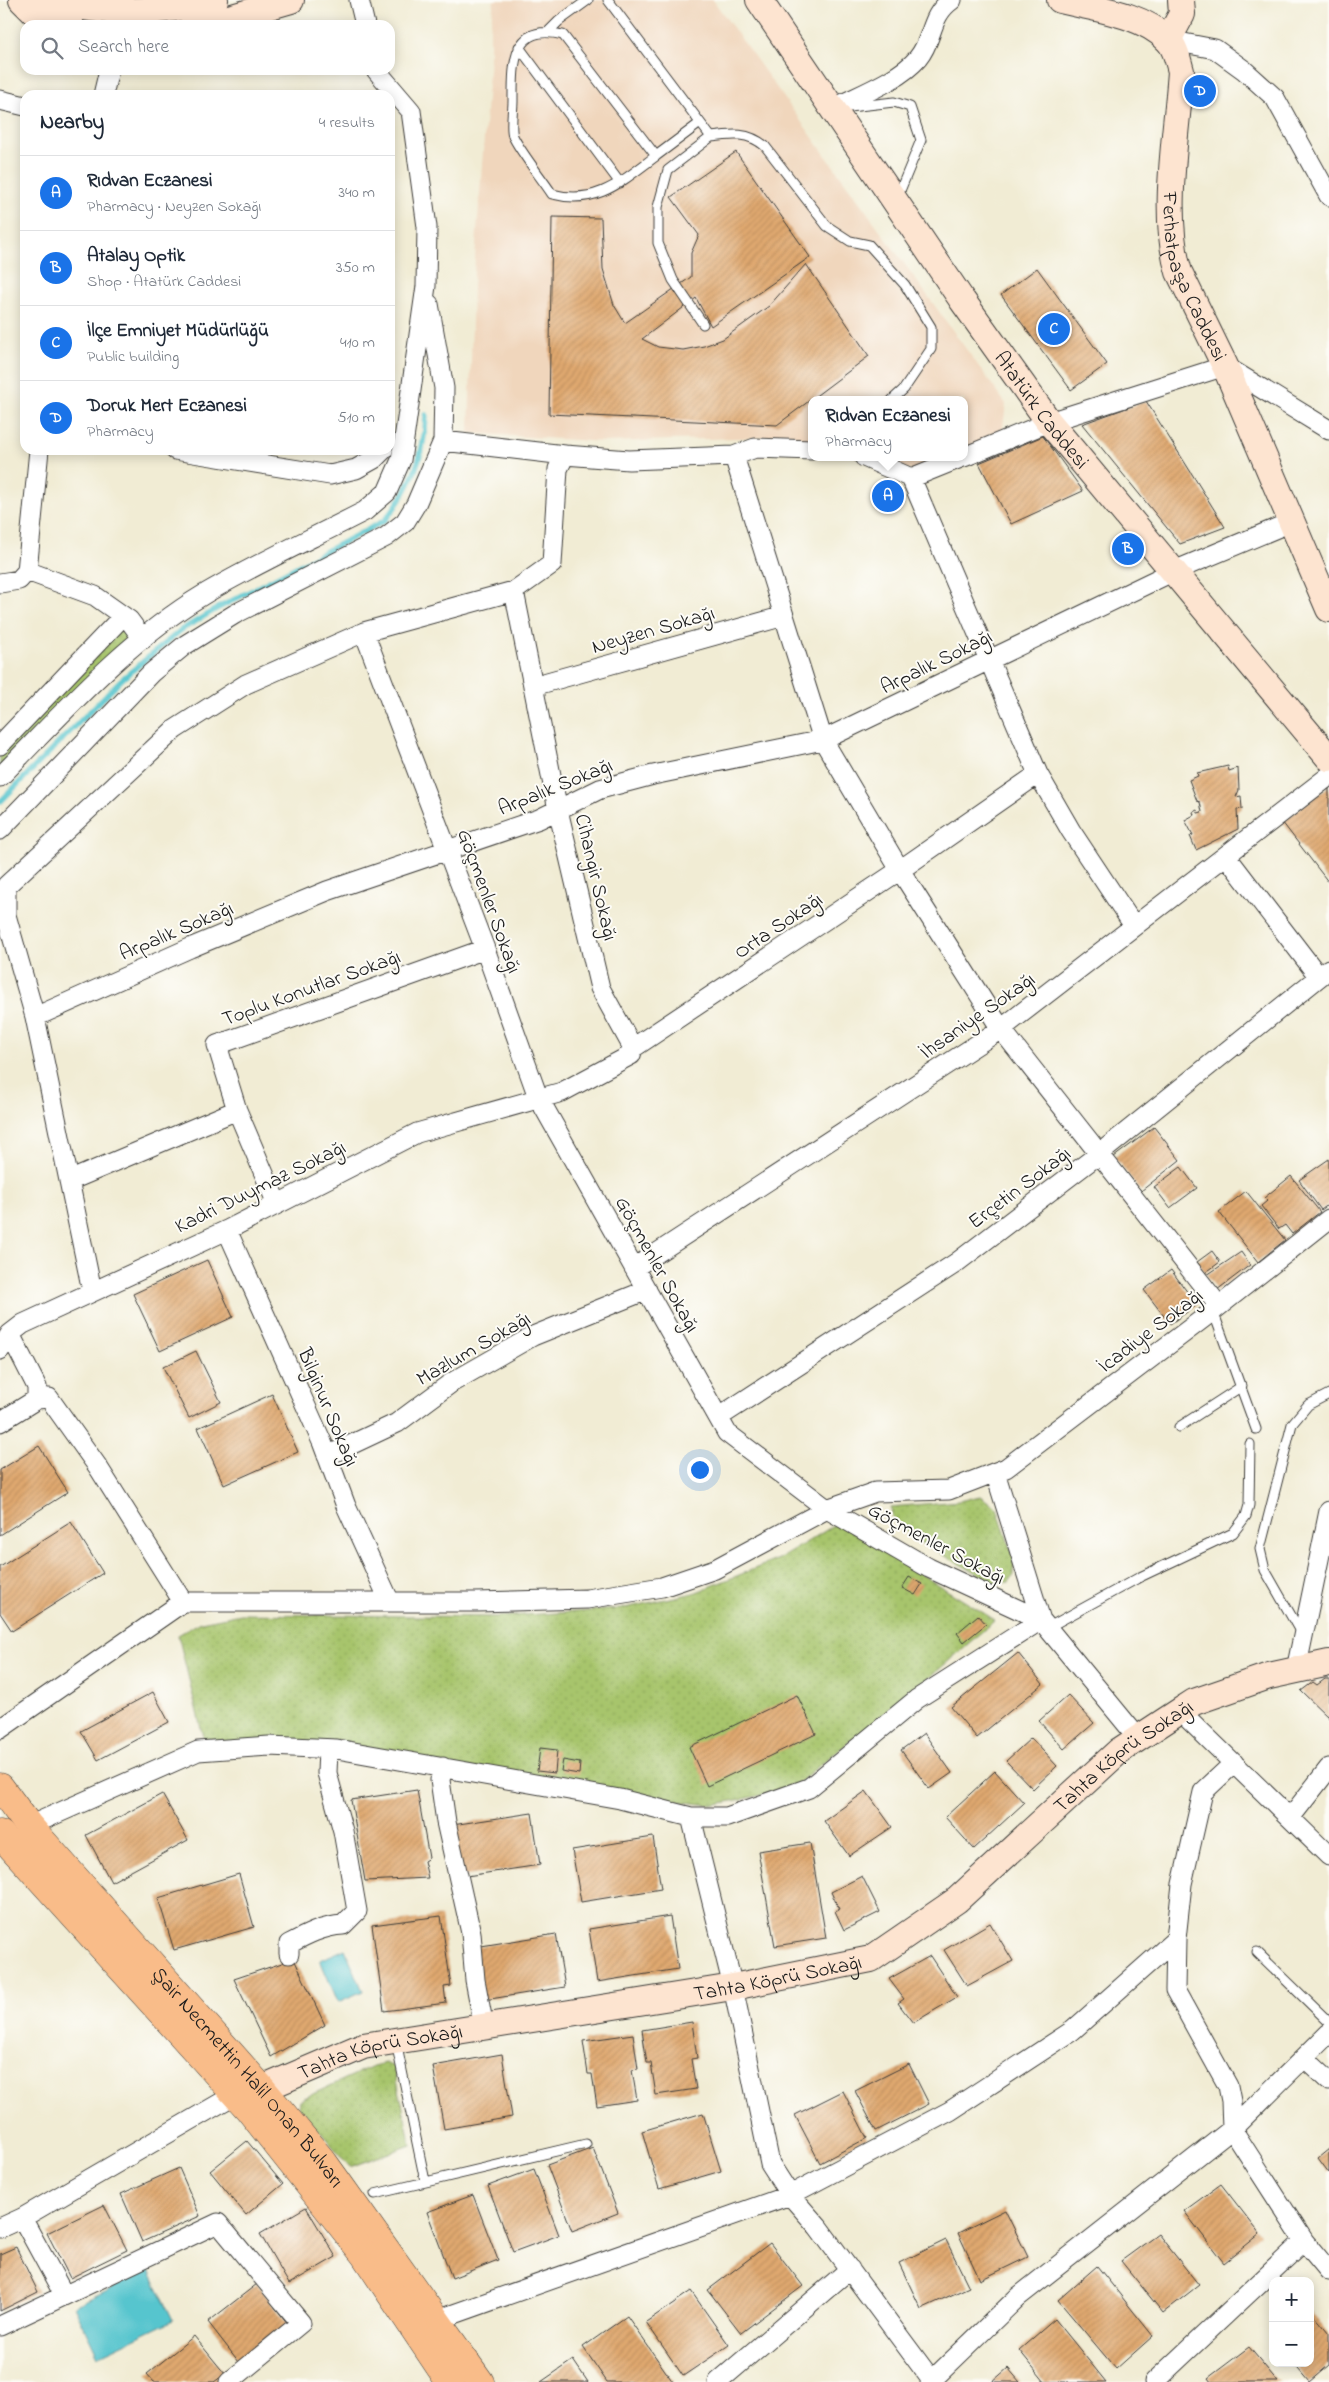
<!DOCTYPE html>
<html lang="en">
<head>
<meta charset="utf-8">
<style>
  :root { --surface:#fff; --page:#f2f2f3; --text:#1f2937; --muted:#747a83; --line:#e0e1e3; --accent:#1a73e8 }
  body { margin:0; font-family:"Indie Flower",sans-serif; background:var(--page); color:var(--text) }
  .controls { position:absolute; right:15px; bottom:15px; display:grid; overflow:hidden; border-radius:10px; box-shadow:0 2px 12px #0003 }
  .controls button { width:45px; height:45px; display:grid; place-items:center; padding:0; border:0; border-bottom:1px solid var(--line); background:var(--surface); color:var(--text); font:25px sans-serif }
  .you { position:absolute; left:699px; top:1469px; width:18px; height:18px; margin:-12px; border:4px solid #fff; border-radius:50%; background:#1a73e8; box-shadow:0 0 0 8px #1a73e833 }
  .badge { display:grid; place-items:center; width:32px; height:32px; border-radius:50%; background:var(--accent); color:#fff; font-size:16px; font-weight:700 }
  .pin { position:absolute; translate:-50% -50%; border:2px solid #fff; box-shadow:0 1px 5px #0006 }
  .popup { position:absolute; left:808px; top:396px; width:160px; height:65px; box-sizing:border-box; display:grid; place-content:center; border-radius:10px; background:var(--surface); filter:drop-shadow(0 1px 4px #0005); font-size:16px; white-space:nowrap; color:var(--muted) }
  .popup b { font-size:19px; color:var(--text) }
  .popup::after { content:''; position:absolute; left:50%; top:100%; margin-left:-10px; border:10px solid transparent; border-top-color:var(--surface) }
  .list { margin:0; padding:0; list-style:none }
  h2 { display:flex; justify-content:space-between; align-items:center; height:65px; margin:0; padding:0 20px; font-size:21px }
  h2 small { font-size:16px; font-weight:400; color:var(--muted) }
  .list li { display:grid; grid-template-columns:32px 1fr auto; gap:15px; align-items:center; box-sizing:border-box; height:75px; padding:0 20px; border-top:1px solid var(--line) }
  .list b { display:block; font-size:19px; white-space:nowrap }
  .list p { margin:0; font-size:16px; white-space:nowrap; color:var(--muted) }
  .list em { font-size:16px; font-style:normal; color:var(--muted) }
  .icon { flex:none; width:28px; height:28px; fill:none; stroke:currentColor; stroke-width:2; stroke-linecap:round; stroke-linejoin:round }
  .map { position:relative; flex:none; width:1329px; height:2382px; overflow:hidden }
  .search { position:absolute; background:var(--surface); box-shadow:0 2px 12px #0003; left:20px; top:20px; width:375px; height:55px; display:flex; align-items:center; gap:12px; box-sizing:border-box; padding:0 18px; border-radius:15px; color:var(--muted); font-size:19px }
  .panel { position:absolute; background:var(--surface); box-shadow:0 2px 12px #0003; left:20px; top:90px; width:375px; height:365px; border-radius:15px }
  .map>svg:first-child { display:block }
  .built { fill:#f0d6bc }
  .park { fill:url(#park-dots); stroke:#627044 }
  .water { fill:#57c5ce; stroke:#3a7075 }
  .lines { fill:none; stroke-linecap:round; stroke-linejoin:round }
  .stream { stroke:#57c5ce; stroke-width:5.5 }
  .building { fill:url(#building-hatch) }
  .lane-casing { stroke:#3c3b38; stroke-width:11 }
  .street-casing { stroke:#3c3b38; stroke-width:21 }
  .secondary-casing { stroke:#3c3b38; stroke-width:28 }
  .primary-casing { stroke:#3c3b38; stroke-width:29 }
  .lane { stroke:#fff; stroke-width:9 }
  .street { stroke:#fff; stroke-width:19 }
  .secondary { stroke:#fde4d0; stroke-width:26 }
  .primary { stroke:#f9bc89; stroke-width:28 }
  .labels { text-anchor:middle; stroke-width:4; stroke-linejoin:round; paint-order:stroke }
  .street-label { font-size:21px; fill:#1c1c1c; stroke:#fdfcf7 }
</style>
</head>
<body>
<div class="map">
<svg width="1329" height="2382" viewBox="0 0 1329 2382">
  <defs>
    <pattern id="park-dots" width="8" height="8" patternUnits="userSpaceOnUse" patternTransform="scale(1.25)"><rect width="8" height="8" fill="#a7c56c"/><path d="M2 2h.1M6 6h.1" fill="none" stroke="#8fa95d" stroke-width="1.8" stroke-linecap="round"/></pattern>
    <pattern id="building-hatch" width="6" height="6" patternUnits="userSpaceOnUse" patternTransform="scale(1.25)"><rect width="6" height="6" fill="#dfa86f"/><path d="M-1 1l2-2M0 6l6-6M5 7l2-2" fill="none" stroke="#bf9060"/></pattern>
  </defs>
  <rect width="100%" height="100%" fill="#fdfcf7"/>
  <filter id="ink" filterUnits="userSpaceOnUse"><feTurbulence type="fractalNoise" baseFrequency=".02" numOctaves="2"/><feDisplacementMap in="SourceGraphic" scale="10" xChannelSelector="R" yChannelSelector="G"/><feConvolveMatrix kernelMatrix="1 2 1 2 8 2 1 2 1" color-interpolation-filters="sRGB"/></filter>
  <filter id="wash" filterUnits="userSpaceOnUse"><feTurbulence type="fractalNoise" baseFrequency=".0096" numOctaves="4" result="noise"/><feDisplacementMap in="SourceGraphic" scale="20" xChannelSelector="R" yChannelSelector="G"/><feGaussianBlur stdDeviation="1.12" result="paint"/><feColorMatrix in="noise" values="0 0 0 0 0 0 0 0 0 0 0 0 0 0 0 0 0 1.4 0 .05"/><feComposite in="paint" operator="in"/></filter>
  <g filter="url(#wash)">
    <rect width="100%" height="100%" fill="#f1ecd4"/>
    <!-- built -->
    <path class="built" d="M494,0h219l293,404 -5,37 -37,13v-54h-152v47l-40,-10 -166,5 -137,-9 4,-147 17,-228v-28z
      M855,457h99l-40,14z"/>
    <!-- park -->
    <path class="park" d="M120,626l13,15 -133,132v-22z
      M980,1496l17,12 17,52v15l-5,7 -15,1 -81,-45 -21,-21 -1,-10 68,-6z
      M838,1523l157,97 -60,53 -146,117 -78,15 -37,-4 -187,-31 -282,-25 -27,-110 23,-13 40,-8 253,3 126,-8 74,-16 85,-34z
      M385,2063l9,4 17,78 -61,22 -51,-60 1,-7 73,-34z"/>
    <!-- water -->
    <path class="water" d="M345,1949l18,42 -25,11 -18,-42z
      M149,2270l24,50 -75,36 -24,-50z"/>
    <g class="lines">
      <!-- stream -->
      <path class="stream" d="M0,802l121,-122 60,-50 37,-22 166,-87c26,-30 41,-66 42,-106"/>
    </g>
    <g id="blocks">
      <!-- building -->
      <path class="building" d="M736,152l74,105 -99,69 -15,-28 -54,41 16,8 25,3 21,-4 19,-7 46,-33 37,-42 63,92 -92,69 -228,-11 3,-197 49,1 2,51 11,36 11,18 66,-46v-24l8,-18 -28,-38z
        M1037,268l70,96 -36,26 -70,-95z
        M1146,401l41,65 38,61 -45,17 -98,-120z
        M1043,436l40,55 -72,33 -32,-61z
        M1228,766l1,5 9,-3 1,22 -3,7 5,-1 1,13 -5,1 1,19 -42,21 -6,-14 3,-1 -8,-15 9,-5 -1,-3 4,-2 1,3 4,-1 -2,-10 -3,-1 -8,-21 9,-4 -1,-3z
        M1329,786v97l-47,-61z
        M1154,1127l26,33 -39,31 -27,-34z
        M1329,1159v45l-8,6 -22,-30z
        M1181,1167l16,21 -27,20 -16,-21z
        M1291,1176l29,36 -28,22 -7,-9 -6,4 -18,-23 6,-5 -3,-3z
        M1246,1191l39,49 -27,22 -39,-50z
        M1212,1251l8,11 -15,11 -8,-11z
        M1241,1252l9,13 -33,25 -10,-15z
        M207,1260l26,57 -73,34 -27,-57z
        M1171,1270l26,35 -27,19 -26,-34z
        M196,1351l25,51 -32,16 -26,-51z
        M272,1394l26,58 -74,33 -26,-57z
        M39,1446l29,46 -68,43v-65z
        M71,1522l32,51 -91,58 -12,-18v-46z
        M909,1577l13,7 -7,11 -13,-7z
        M978,1615l8,9 -22,18 -7,-9z
        M1018,1653l25,31 -66,54 -26,-31z
        M1325,1679h4v39l-28,-27 12,-9 4,3z
        M153,1692l16,30 -71,38 -17,-29z
        M797,1695l19,39 -109,52 -18,-39z
        M1068,1695l26,28 -30,26 -25,-28z
        M924,1733l28,40 -23,16 -28,-39z
        M1031,1738l26,28 -24,23 -27,-28z
        M540,1748l17,2 -2,23 -18,-2z
        M563,1760l17,3 -1,11 -18,-3z
        M995,1771l29,32 -50,46 -29,-32z
        M417,1790l12,68 -5,3 4,17 -63,3 -14,-81z
        M866,1791l26,36 -43,29 -25,-35z
        M162,1794l26,46 -77,42 -25,-47z
        M532,1813l8,52 -80,12 -8,-52z
        M653,1837l8,52 -80,13 -9,-52z
        M810,1843l16,95 -51,8 -17,-95z
        M239,1874l15,53 -80,23 -16,-52z
        M862,1876l18,36 -36,18 -9,-19 4,-2 -8,-17z
        M441,1916l10,70 -7,1 2,16 -62,8 -12,-86z
        M670,1916l8,53 -81,13 -8,-53z
        M990,1923l23,38 -46,25 -23,-36z
        M556,1934l9,53 -81,13 -9,-53z
        M930,1956l27,41 -44,26 -15,-20 6,-4 -15,-20z
        M294,1959l31,66 -54,32 -37,-78z
        M692,2022l5,36 -6,1 5,30 -40,6 -5,-32h-4l-5,-33z
        M633,2034l5,35 -6,1 5,30 -40,6 -5,-32h-4l-5,-33z
        M502,2054l10,63 -68,12 -11,-63z
        M909,2064l20,40 -53,27 -21,-40z
        M843,2091l24,47 -47,25 -25,-48z
        M703,2113l18,58 -62,18 -17,-58z
        M247,2141l36,43 -37,31 -36,-44z
        M593,2148l25,65 -46,18 -25,-66z
        M1329,2149v24l-11,-15z
        M179,2168l21,48 -58,26 -21,-48z
        M534,2169l25,66 -46,17 -25,-66z
        M1221,2184l39,50 -36,29 -40,-52z
        M473,2195l25,65 -46,18 -25,-66z
        M104,2205l23,45 -57,28 -23,-45z
        M306,2207l30,50 -47,27 -29,-50z
        M1005,2210l23,47 -48,23 -22,-47z
        M1158,2234l41,51 -36,28 -42,-52z
        M946,2240l23,47 -48,22 -22,-46z
        M770,2243l33,43 -62,47 -33,-43z
        M16,2247l22,45 -38,19v-57z
        M1097,2266l56,70 -37,33 -58,-69z
        M257,2284l31,40 -49,38 -31,-40z
        M691,2291l38,54 -46,31 -37,-54z
        M1310,2310l19,23v32l-20,17 -16,-19h17z
        M627,2316l46,66h-66l-24,-35z
        M1055,2319l51,63h-61l-26,-32z
        M194,2336l31,38 -11,8h-60l-7,-8z
        M1249,2347l29,35h-67l-3,-4z
        M573,2360l15,22h-47z
        M1008,2368l12,14h-28z"/>
    </g>
  </g>
  <g filter="url(#ink)">
    <use href="#blocks" fill-opacity="0" stroke="#3c3b38" stroke-width="1"/>
    <g class="lines">
      <defs>
        <path id="lane" d="M608,0l103,137 -43,33 -10,37v36l15,37 30,44
          M549,31l10,-10 29,-21
          M519,47l101,136
          M850,107l44,-5 16,5 11,33 -24,58
          M711,137c22,-3 37,-5 54,9l62,80 23,15 19,4 36,40 26,42v22l-27,40 -12,11
          M656,156c-34,25 -59,50 -104,38 -9,-14 -33,-44 -39,-58 -3,-9 0,-25 0,-35 0,-37 -1,-79 50,-66l93,121 44,-33
          M1213,1311l43,118
          M1179,1427l63,-41
          M1047,1628l93,-51 93,-44 13,-17 3,-11 1,-61
          M1301,1633l-36,-63 -5,-21 32,-125 16,-19 21,-11
          M1257,1952l72,70
          M396,2042l29,139
          M375,2194l211,-50"/>
        <path id="street" d="M359,0l6,25
          M1168,40l47,9 29,21 31,28 54,98
          M103,95l6,-25
          M0,100l25,6
          M832,109c25,-13 68,-29 86,-51 16,-19 11,-42 34,-58
          M443,441l122,14
          M175,450l155,25 26,-6 18,-10 9,-9
          M734,456l89,284 77,130 101,159 218,277
          M864,457l47,21 52,-21
          M964,457l85,-35 176,-56 104,64
          M911,478l127,296 33,57 63,95
          M27,571l68,25 34,24 14,19
          M0,583l19,-3 8,-9 12,-121
          M514,591l44,219 42,178 33,60
          M364,632l121,317 53,148 189,336 100,76 102,59 112,52 97,118
          M533,686l251,-70
          M0,745l123,-129
          M0,777c63,-64 125,-135 203,-182 52,-31 108,-56 162,-84l22,-19 14,-32 25,-174 1,-59 -16,-116 -35,-41
          M0,830l151,-157 34,-28 50,-31 151,-77 19,-15 11,-18 27,-63 1,-53 -15,-84
          M1227,857l92,120
          M35,1017l155,-69 137,-57 212,-72 61,-30 53,-14 170,-35 351,-169 117,-49
          M69,1181l168,-71
          M277,1204l-40,-94 -20,-65 268,-96
          M227,1230l95,212 24,64 44,96
          M634,1268l367,-239 328,-253
          M92,1291l-57,-274 -29,-102v-29l168,-156 72,-46 118,-52 150,-41 38,-27 6,-95 7,-14 64,5 105,-4 21,-8 57,2
          M10,1334l27,53v12
          M0,1350l10,-16 13,-10 204,-94 190,-97 145,-41 69,-37 2,-7 267,-178 138,-96
          M719,1417l237,-154 143,-109 230,-185
          M0,1422l37,-23 12,-1 49,69 85,135
          M327,1456l70,-33 54,-40 82,-47 114,-46
          M995,1472l46,148
          M1296,1670l33,-159
          M1180,1711l149,145
          M0,1729l183,-127h293l111,-3 75,-12 53,-18 112,-60 48,-17 74,-2 57,-22 207,-157 116,-92
          M1234,1763l-31,29 -21,92 -6,55 -1,51 53,96 3,15 1,28 72,112 25,30
          M443,1767l-3,13 6,42 25,111 4,47 9,47
          M691,1817l42,170 37,177 20,31 28,32 115,155
          M1290,1818l39,-50
          M29,1826l169,-75 71,-5 68,3 283,50 71,18h36l82,-29 108,-89 124,-79
          M289,1954v-10c17,-9 34,-18 54,-19l14,-14 -14,-80 -16,-58 1,-24
          M1304,2058l25,23
          M22,2218l42,77
          M0,2228l22,-10 214,-124
          M437,2320l353,-125 160,-84 122,-80 104,-92
          M0,2326l218,-103 83,100 -72,59
          M718,2382l132,-113
          M930,2382l88,-85 214,-168 97,-96
          M1154,2382l150,-141"/>
        <g id="secondary">
          <path d="M22,0l12,12 36,9"/>
          <path d="M48,0c61,14 106,16 167,0"/>
          <path id="s1" d="M759,0l203,300 87,122 280,336"/>
          <path id="s2" d="M1060,0c35,9 81,13 108,40 8,8 10,21 13,31 -4,61 -20,144 -2,201l46,94 104,243"/>
          <path d="M193,25l36,-7 62,-18"/>
          <path d="M1168,40l14,-26 -1,-14"/>
          <path id="s3" d="M262,2089l101,-43 370,-59 138,-28 86,-59 162,-149 61,-40 14,-9 75,-26 60,-13"/>
        </g>
        <g id="primary">
          <path id="s4" d="M0,1787l29,39 233,263 62,74 156,219"/>
          <path d="M0,1834l248,274 116,146 86,128"/>
        </g>
      </defs>
      <!-- lane casing -->
      <use href="#lane" class="lane-casing"/>
      <!-- street casing -->
      <use href="#street" class="street-casing"/>
      <!-- secondary casing -->
      <use href="#secondary" class="secondary-casing"/>
      <!-- primary casing -->
      <use href="#primary" class="primary-casing"/>
      <!-- lane -->
      <use href="#lane" class="lane"/>
      <!-- street -->
      <use href="#street" class="street"/>
      <!-- secondary -->
      <use href="#secondary" class="secondary"/>
      <!-- primary -->
      <use href="#primary" class="primary"/>
    </g>
  </g>
  <g class="labels">
    <!-- street labels -->
    <g class="street-label">
      <text dy="7" stroke="none"><textPath href="#s2" startOffset="361">Ferhatpaşa Caddesi</textPath></text>
      <text dy="7" stroke="none"><textPath href="#s1" startOffset="498">Atatürk Caddesi</textPath></text>
      <text transform="translate(653 629) rotate(-16)" y="7">Neyzen Sokağı</text>
      <text transform="translate(936 661) rotate(-26)" y="7">Arpalık Sokağı</text>
      <text transform="translate(555 786) rotate(-22)" y="7">Arpalık Sokağı</text>
      <text transform="translate(597 877) rotate(77)" y="7">Cihangir Sokağı</text>
      <text transform="translate(490 901) rotate(70)" y="7">Göçmenler Sokağı</text>
      <text transform="translate(778 925) rotate(-34)" y="7">Orta Sokağı</text>
      <text transform="translate(176 930) rotate(-23)" y="7">Arpalık Sokağı</text>
      <text transform="translate(311 987) rotate(-20)" y="7">Toplu Konutlar Sokağı</text>
      <text transform="translate(977 1015) rotate(-35)" y="7">İhsaniye Sokağı</text>
      <text transform="translate(260 1186) rotate(-26)" y="7">Kadri Duymaz Sokağı</text>
      <text transform="translate(1019 1187) rotate(-37)" y="7">Erçetin Sokağı</text>
      <text transform="translate(658 1264) rotate(61)" y="7">Göçmenler Sokağı</text>
      <text transform="translate(1150 1330) rotate(-37)" y="7">İcadiye Sokağı</text>
      <text transform="translate(473 1348) rotate(-30)" y="7">Mazlum Sokağı</text>
      <text transform="translate(329 1407) rotate(67)" y="7">Bilginur Sokağı</text>
      <text transform="translate(937 1543) rotate(28)" y="7">Göçmenler Sokağı</text>
      <text dy="7" stroke="none"><textPath href="#s3" startOffset="950">Tahta Köprü Sokağı</textPath></text>
      <text dy="7" stroke="none"><textPath href="#s3" startOffset="530">Tahta Köprü Sokağı</textPath></text>
      <text dy="7" stroke="none"><textPath href="#s3" startOffset="125">Tahta Köprü Sokağı</textPath></text>
      <text dy="7" stroke="none"><textPath href="#s4" startOffset="382">Şair Necmettin Halil Onan Bulvarı</textPath></text>
    </g>
  </g>
</svg>
<div class="controls">
<button>+</button>
<button>−</button>
</div>
<div class="you"></div>
<div class="pin badge" style="left:888px;top:496px">A</div>
<div class="popup"><b>Rıdvan Eczanesi</b>Pharmacy</div>
<div class="pin badge" style="left:1128px;top:549px">B</div>
<div class="pin badge" style="left:1054px;top:329px">C</div>
<div class="pin badge" style="left:1200px;top:91px">D</div>
<div class="search"><svg class="icon" aria-label="search" viewBox="0 0 24 24"><circle cx="10" cy="10" r="6"/><path d="M15 15l6 6"/></svg>Search here</div>
<section class="panel">
<h2>Nearby<small>4 results</small></h2>
<ul class="list">
<li><span class="badge">A</span><div><b>Rıdvan Eczanesi</b><p>Pharmacy · Neyzen Sokağı</p></div><em>340 m</em></li>
<li><span class="badge">B</span><div><b>Atalay Optik</b><p>Shop · Atatürk Caddesi</p></div><em>350 m</em></li>
<li><span class="badge">C</span><div><b>İlçe Emniyet Müdürlüğü</b><p>Public building</p></div><em>410 m</em></li>
<li><span class="badge">D</span><div><b>Doruk Mert Eczanesi</b><p>Pharmacy</p></div><em>510 m</em></li>
</ul>
</section>
</div>
</body>
</html>
